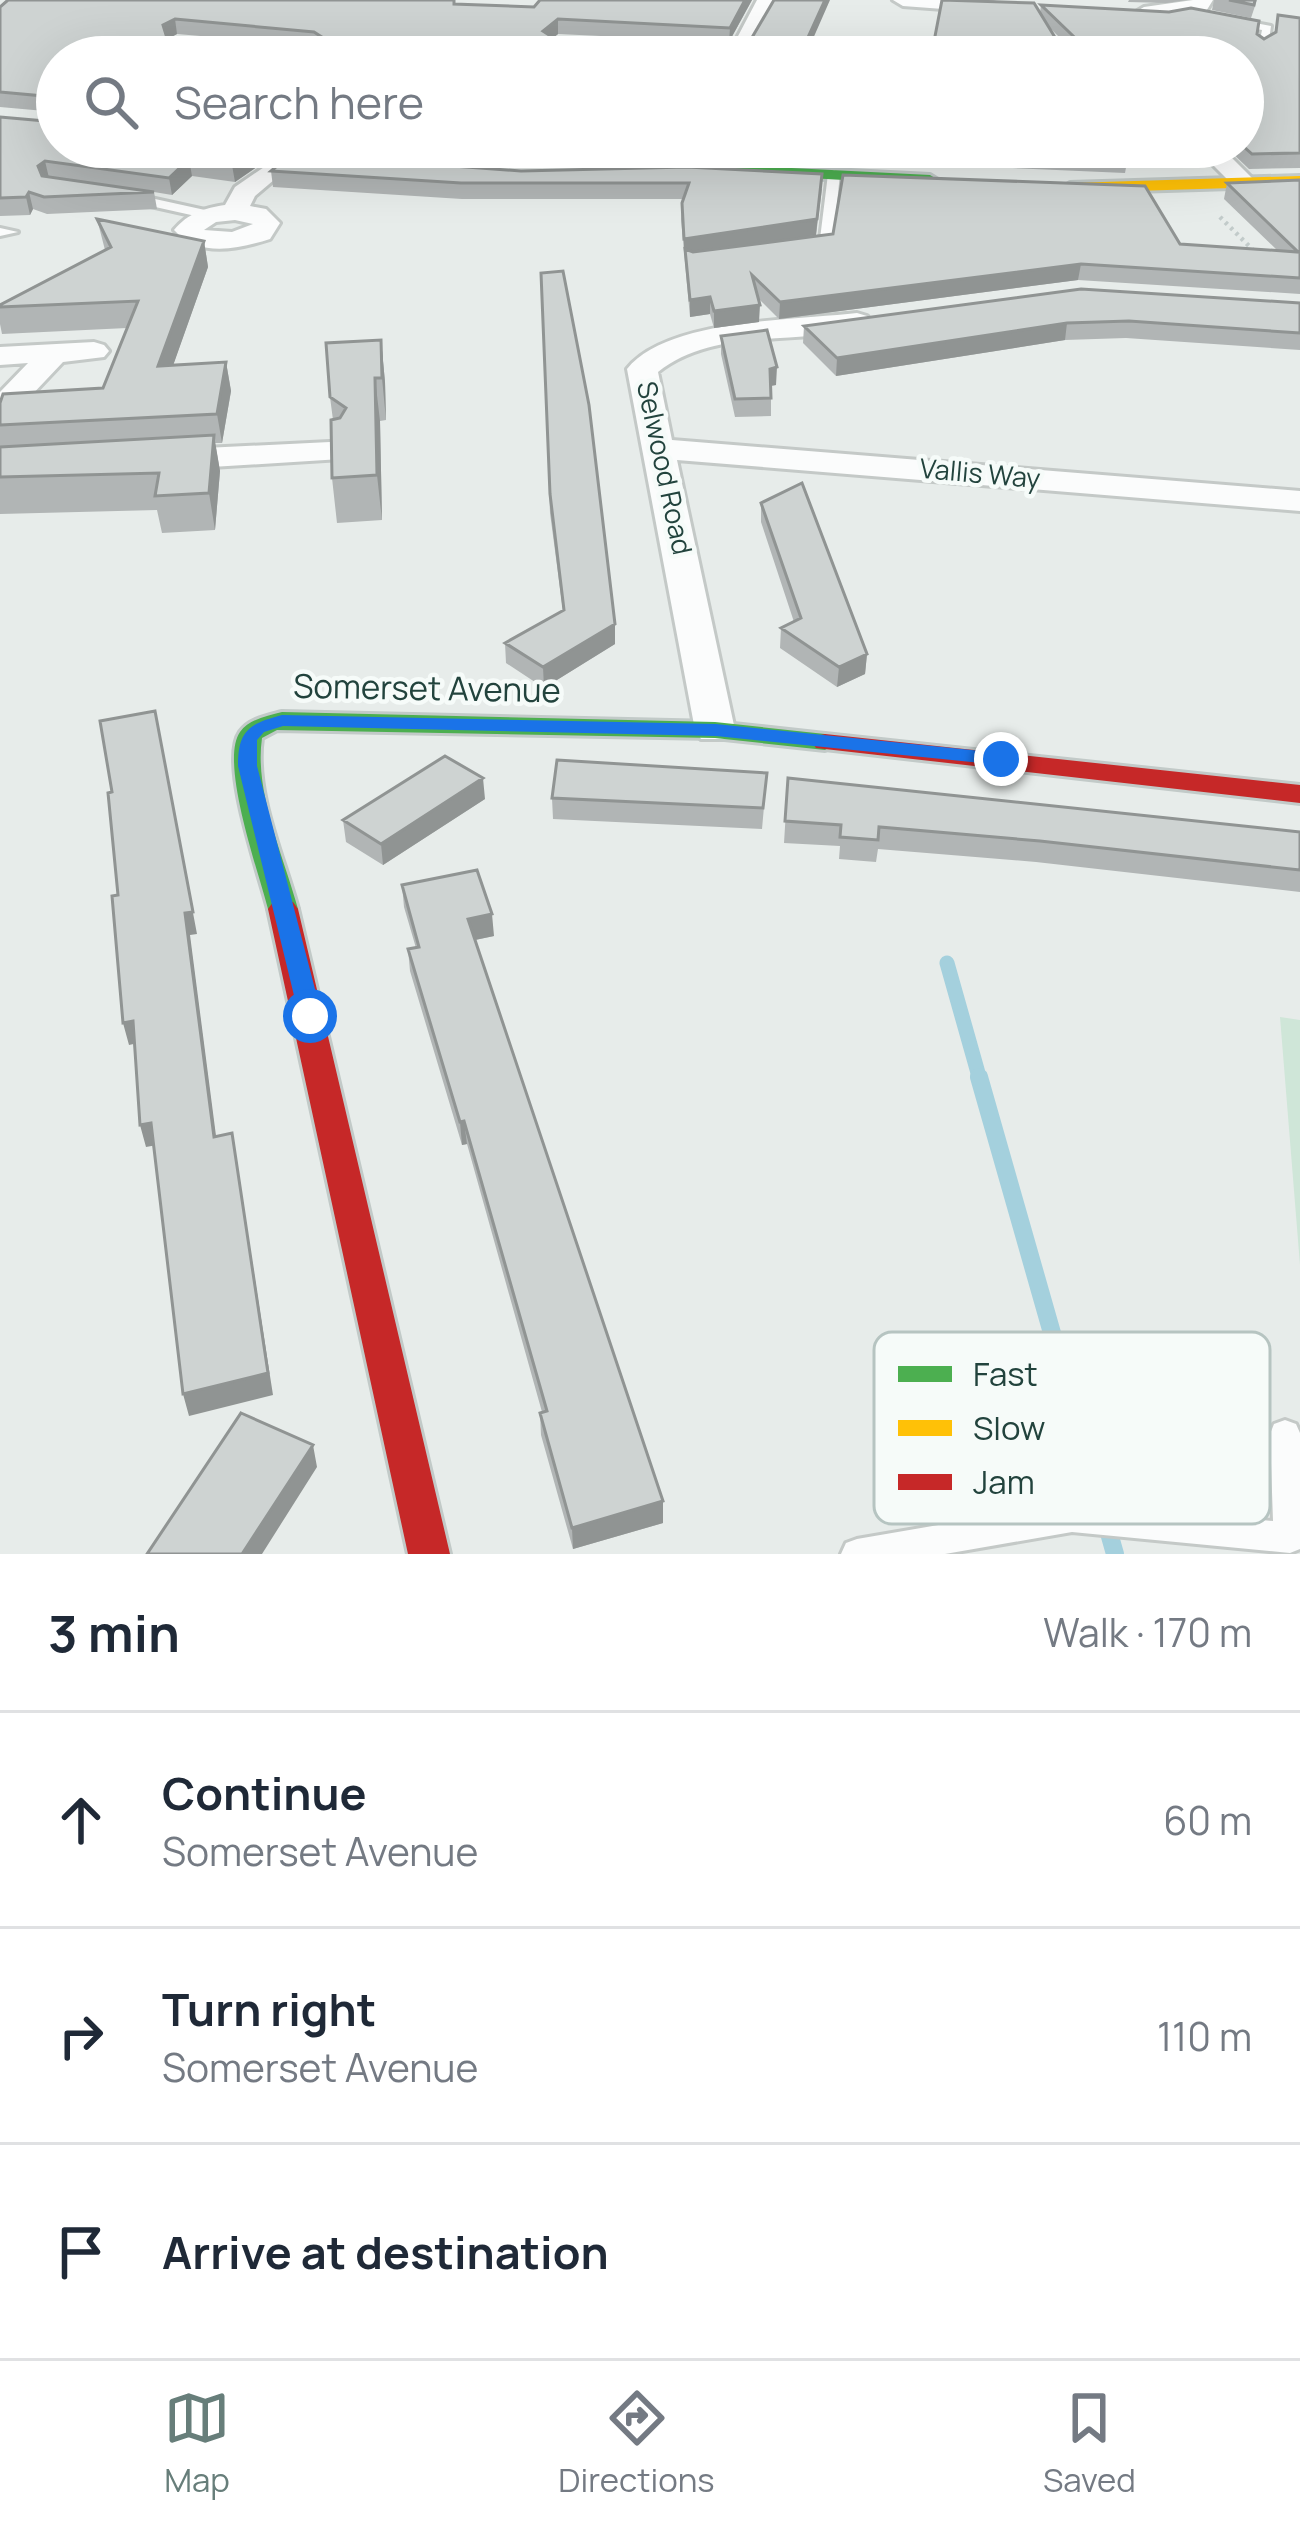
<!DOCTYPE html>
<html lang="en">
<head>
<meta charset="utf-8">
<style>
  :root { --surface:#fff; --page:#f2f2f3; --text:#1f2937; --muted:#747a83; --line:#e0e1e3; --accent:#677e7a }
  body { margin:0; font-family:Manrope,sans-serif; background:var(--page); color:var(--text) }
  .stop { position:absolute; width:36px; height:36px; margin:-27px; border:9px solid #1a73e8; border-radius:50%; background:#fff }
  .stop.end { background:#1a73e8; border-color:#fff; box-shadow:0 3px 12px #0008 }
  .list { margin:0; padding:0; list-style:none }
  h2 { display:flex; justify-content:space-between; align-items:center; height:156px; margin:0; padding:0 48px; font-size:51px }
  h2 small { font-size:39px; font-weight:400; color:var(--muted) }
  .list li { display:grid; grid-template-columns:78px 1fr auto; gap:36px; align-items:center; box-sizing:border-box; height:216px; padding:0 48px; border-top:3px solid var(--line) }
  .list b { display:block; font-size:45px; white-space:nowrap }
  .list p { margin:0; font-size:39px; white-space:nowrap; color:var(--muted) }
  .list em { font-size:39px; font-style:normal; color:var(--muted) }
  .icon { flex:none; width:66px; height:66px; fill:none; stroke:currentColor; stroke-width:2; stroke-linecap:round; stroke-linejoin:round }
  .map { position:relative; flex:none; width:1300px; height:1554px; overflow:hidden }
  .search { position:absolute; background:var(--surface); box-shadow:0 12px 48px #0002; left:36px; right:36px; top:36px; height:132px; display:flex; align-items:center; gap:30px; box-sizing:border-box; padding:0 42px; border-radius:66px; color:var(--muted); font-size:45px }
  .sheet { height:804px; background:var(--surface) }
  nav { display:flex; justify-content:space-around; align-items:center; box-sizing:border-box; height:168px; border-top:3px solid var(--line); background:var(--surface); font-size:33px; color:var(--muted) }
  nav a { display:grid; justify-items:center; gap:6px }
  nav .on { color:var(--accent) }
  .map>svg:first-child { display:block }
  .green { fill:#cfe6d8 }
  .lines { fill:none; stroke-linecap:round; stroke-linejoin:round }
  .stream-far1 { stroke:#a4d0dd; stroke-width:15 }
  .stream { stroke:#a4d0dd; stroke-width:18 }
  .lane-casing { stroke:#c4c9c7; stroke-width:6 }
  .street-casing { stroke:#c4c9c7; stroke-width:6 }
  .fast-casing { stroke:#c2cac8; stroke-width:6 }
  .slow-casing { stroke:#c2cac8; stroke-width:6 }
  .jam-casing { stroke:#c2cac8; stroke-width:6 }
  .path { stroke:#c2cbca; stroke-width:4.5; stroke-dasharray:3 4.5; stroke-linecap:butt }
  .lane { fill:#fbfcfc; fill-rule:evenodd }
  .street { fill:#fbfcfc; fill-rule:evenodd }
  .fast { fill:#4caf50; fill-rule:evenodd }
  .slow { fill:#ffc107; fill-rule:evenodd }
  .jam { fill:#c62828; fill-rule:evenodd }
  .wall { fill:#b1b5b5; fill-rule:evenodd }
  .shaded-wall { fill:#909493 }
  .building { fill:#ced3d2; stroke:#909493; stroke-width:3; fill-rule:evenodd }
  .route { fill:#1a73e8 }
  .labels { text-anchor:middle; stroke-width:9; stroke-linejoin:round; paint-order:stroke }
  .far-street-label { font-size:27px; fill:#22433d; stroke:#f6fbf9 }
  .street-label { font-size:33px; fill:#22433d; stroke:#f6fbf9 }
  .key { fill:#f6fbf9; stroke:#b6c4c1; stroke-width:3 }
  .key-label { font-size:33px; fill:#22433d }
</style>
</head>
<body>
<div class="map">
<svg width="1300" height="1554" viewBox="0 0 1300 1554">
  <rect width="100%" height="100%" fill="#e7ecea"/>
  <!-- green -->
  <path class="green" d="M1280,1017l20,3v245z"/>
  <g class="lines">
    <!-- stream-far1 -->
    <path class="stream-far1" d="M947,963l33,117"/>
    <!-- stream -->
    <path class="stream" d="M979,1077l136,477"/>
    <defs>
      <path id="lane" d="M1234,19l37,7 -3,21 -9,-2 3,-15 -32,-6z
        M834,170l6,4 -7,68 -7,4 -25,2v-6l19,-3 8,-65z
        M128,193l86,19 1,3 -6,4 -85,-19v-6z
        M0,228l18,4 -18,4z
        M1285,1420l11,4 4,9v116l-10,4 -218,-21 -127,22h-104l5,-11 11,-4 215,-37 201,19 -3,-87 4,-10z"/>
      <path id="street" d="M757,0h20l-30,57h-20z
        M893,0h89l25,7 -10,6 -94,-7z
        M1193,0h20l-8,13 -7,2 -54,4 -10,-6 10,-6z
        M684,147h24l-12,26 -9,2 -12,-7z
        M1176,147l49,4 34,34 -3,5h-18l-29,-29z
        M289,150l12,7 -46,39 -5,10 16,3 14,14 -10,16c-32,10 -71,19 -96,-9 14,-17 31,-22 51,-25l10,-18zM235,220l18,4 -21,8 -28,-2 12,-8z
        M857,313l10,3 4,6 -4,6c-66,17 -153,-1 -209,44l14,68 628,51v20l-623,-51 58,270 -6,9h-28l-6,-9 -68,-361c39,-50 170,-49 230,-56z
        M94,342l10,3 5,6 -5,6 -41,5 -52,55 -11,2v-27l28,-29 -28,2v-18z
        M330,442l16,10 -5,7 -178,11 -16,-10 16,-10z"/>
      <path id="fast" d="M693,163l237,12 8,5 -8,5 -243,-14 -2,-3z
        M282,712l433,10 110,12 13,8 -13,8 -110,-12 -438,-8 -15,8c-8,55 22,119 36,171l-5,7h-20l-5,-7c-9,-36 -49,-147 -28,-177 9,-13 27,-16 42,-20z"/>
      <path id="slow" d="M1300,176v10l-230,7 -8,-5 8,-5z"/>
      <path id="jam" d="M208,147h49l110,12 8,5 -8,5 -151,-17z
        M825,734l475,51v18l-484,-55 -4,-6 4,-6z
        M283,899l10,3 5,7 152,645h-42l-140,-645 5,-7z"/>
    </defs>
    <!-- lane casing -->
    <use href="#lane" class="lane-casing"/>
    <!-- street casing -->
    <use href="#street" class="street-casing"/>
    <!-- fast casing -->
    <use href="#fast" class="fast-casing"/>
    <!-- slow casing -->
    <use href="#slow" class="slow-casing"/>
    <!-- jam casing -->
    <use href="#jam" class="jam-casing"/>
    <!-- path -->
    <path class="path" d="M1220,217l36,36"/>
    <!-- lane -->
    <use href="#lane" class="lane"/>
    <!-- street -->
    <use href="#street" class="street"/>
    <!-- fast -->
    <use href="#fast" class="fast"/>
    <!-- slow -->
    <use href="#slow" class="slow"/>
    <!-- jam -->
    <use href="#jam" class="jam"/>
  </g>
  <!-- wall -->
  <path class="wall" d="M540,0h212l-23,42 -171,-8 -4,3 3,3 248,17 -372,-1 -376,91 201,19 -23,16 -43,-6 -20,19 -18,-3 3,17 -110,5 -14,-5 -3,6 -30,1v-99l57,5 -1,-10 -56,-5v-100l456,-3 78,3zM177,34l138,12h-68l-78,-8z
    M1129,0h58l-20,3 -39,-1z
    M1214,0h43l-6,18 -39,-8z
    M1041,5l216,29 7,5 11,-6 3,-18 22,3v150l-51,1 -23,-22h17v-90h-164l-31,-31 -8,-13z
    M372,147h309l-5,7 -154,4z
    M710,147h412l6,10 -3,16 -416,-18z
    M271,171h250l301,18 -6,46 364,9 97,6 -53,-51 3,-16 73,-3v114l-222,-14 -299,39 -21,-21 1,24 -45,6 -4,-14 -20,3 -9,-98 2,-20h-221l-189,-12z
    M97,219l107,22 4,26 -35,98 53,-3 5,29 -9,52h-7l5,28 -5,59 -53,3 -5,-23 -157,4v-111l103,-15 24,-60 -125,6 -2,-10v-19l105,-55z
    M541,273l74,351v20l-71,44 -38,-25 -1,-20 58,-32 -13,-98z
    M1300,303v47l-174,-12 -61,2 -229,36 -33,-33 1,-17z
    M721,336l55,49 -5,1v30l-36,1 -14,-63z
    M381,340l4,42 1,38 -6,1 2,99 -45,3 -5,-45 1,-58 -3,-23z
    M761,503l106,151 -2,20 -28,13 -57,-39 1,-20 13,-6 -33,-100z
    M767,773l-5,56 -209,-10 -1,-21z
    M788,778l512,54v60l-264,-30 -158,-13 -2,13 -37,-3 1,-13 -56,-3z
    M485,799l-102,66 -37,-23 -3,-22z
    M402,885l92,51 -19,4 188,561v22l-90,26 -32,-114 -1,-22 2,-1 -75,-268 -5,1 -52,-174 -2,-22 8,-1 -12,-41z"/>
  <!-- shaded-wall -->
  <path class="shaded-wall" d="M745,0h7l-23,42 1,-14z
    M825,0h5l-25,57h-6z
    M175,19l2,15 -11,6 -3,-15z
    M558,19v15l-14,12 -1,-15z
    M256,149l2,17 -23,16 -3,-17z
    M189,159l3,17 -20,19 -3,-17z
    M45,161l4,17 -8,5 -3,-17z
    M822,174l-6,61 -132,20v-16z
    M29,192l4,17 -3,6 -4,-18z
    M204,241l4,26 -45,127 -5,-28z
    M1081,264l-3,16 -299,39 1,-17z
    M710,297v17l-20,3v-17z
    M760,305l-1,17 -45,6v-17z
    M1067,323l-2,17 -229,36 1,-18z
    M381,340l4,42 1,38 -4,-42z
    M226,362l5,29 -9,52 -5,-29z
    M777,367l-1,18 -7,1 1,-17z
    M375,378l5,43 2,99 -5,-45z
    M214,435l6,36 -5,59 -6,-37z
    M615,624v20l-71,44 -1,-21z
    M867,654l-2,20 -28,13 2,-20z
    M155,711l42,223 -7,1 29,224 -5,-22z
    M483,778l2,21 -102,66 -2,-21z
    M492,914l2,22 -24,5 -2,-22z
    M133,1021l5,22 -9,2 -6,-22z
    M464,1121l3,23 -5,1 -2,-23z
    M151,1123l6,22 -11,2 -6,-22z
    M232,1133l41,262 -84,21 -6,-22z
    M313,1445l4,22 -55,87h-20z
    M663,1501v22l-90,26 -1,-21z"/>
  <!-- building -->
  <path class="building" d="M8,0h446v4l80,3 6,-7h205l-15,28 -172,-9 -15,12 14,9 190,6 27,-46h51l-26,57h-52l-318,-16 5,16h-377v90h178l21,2 -24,16 -43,-6 -20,19 -124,-17 -7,5 4,10 112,16 -110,5 -15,-5 -3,5 -26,1v-81l57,5 -3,-25 -54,-5v-85zM175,19l139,13 14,9 -5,5h-76l-80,-8 -4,-13z
    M942,0l92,3 33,54h-136z
    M1229,0h26l-1,5z
    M1041,5l128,7 22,-4 68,13 -2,13 7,5 12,-7 2,-17 22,3v135l-48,1 -9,-8v-89h-148z
    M908,147h214l6,10z
    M291,154l230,17 166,-4 135,7 -5,45 -133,20 -2,-36 7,-20h-228l-190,-12z
    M843,175l302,11 35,58 118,8 -71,-69 73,-3v98l-219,-14 -301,38 -28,-27 8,30 -46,6 -4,-14 -20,3 -5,-51 8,3 140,-18z
    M97,219l107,22 -46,125 68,-4 -9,52 -217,11v-22l3,-9 100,-6 35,-87 -138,6v-2l111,-58z
    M563,271l26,134 26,219 -72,43 -38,-24 59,-33 -14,-116 -9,-221z
    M1081,289l219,14v30l-171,-12 -62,2 -230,35 -33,-32z
    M767,330l10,37 -7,2 1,29 -36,1 -14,-63z
    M381,340l1,38h-7l2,97 -45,3 -1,-58 9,-2 6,-10 -16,-11 -4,-54z
    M214,435l-5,58 -54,3 4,-23 -159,4v-30z
    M802,483l65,171 -28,13 -58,-39 20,-10 -40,-115z
    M155,711l38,201 -8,1 29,224 18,-4 36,240 -85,21 -32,-271 -11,2 -7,-104 -10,2 -11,-127 6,-1 -10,-102 4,-1 -12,-71z
    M445,756l38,22 -102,66 -38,-24z
    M557,760l210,13 -4,35 -211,-10z
    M788,778l512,54v38l-260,-29 -161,-14 -1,13 -38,-3 1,-12 -56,-4z
    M477,870l15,44 -24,5 195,582 -91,27 -32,-115 7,-2 -83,-290 -4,1 -52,-173 11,-2 -17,-62z
    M241,1413l72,32 -71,109h-95z"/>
  <!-- route -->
  <path class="route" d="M282,715l434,9 285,29 9,6 -9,6 -285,-29 -433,-10 -19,6 -7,8v26l65,250 -12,8 -11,-8 -61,-250c0,-36 11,-42 44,-51z"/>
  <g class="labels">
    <!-- far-street labels -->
    <g class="far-street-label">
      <text transform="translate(664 468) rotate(78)" y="9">Selwood Road</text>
      <text transform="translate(980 474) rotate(5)" y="9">Vallis Way</text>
    </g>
    <!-- street labels -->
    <g class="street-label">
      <text transform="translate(427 688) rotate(1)" y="12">Somerset Avenue</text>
    </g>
  </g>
  <!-- legend -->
  <rect x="874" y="1332" width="396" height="192" rx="18" class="key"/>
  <rect x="898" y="1366" width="54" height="16" fill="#4caf50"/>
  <rect x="898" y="1420" width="54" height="16" fill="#ffc107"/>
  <rect x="898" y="1474" width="54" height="16" fill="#c62828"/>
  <g class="key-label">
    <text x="973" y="1386">Fast</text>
    <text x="973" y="1440">Slow</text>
    <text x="973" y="1494">Jam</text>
  </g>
</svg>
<div class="stop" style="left:310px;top:1016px"></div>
<div class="stop end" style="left:1001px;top:759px"></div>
<div class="search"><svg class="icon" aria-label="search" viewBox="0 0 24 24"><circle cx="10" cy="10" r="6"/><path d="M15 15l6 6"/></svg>Search here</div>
</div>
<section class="sheet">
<h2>3 min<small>Walk · 170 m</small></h2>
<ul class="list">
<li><svg class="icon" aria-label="ahead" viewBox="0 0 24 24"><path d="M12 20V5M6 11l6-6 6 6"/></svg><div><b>Continue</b><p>Somerset Avenue</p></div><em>60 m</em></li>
<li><svg class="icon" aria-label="right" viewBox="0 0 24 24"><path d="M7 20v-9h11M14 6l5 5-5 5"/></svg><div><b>Turn right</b><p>Somerset Avenue</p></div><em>110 m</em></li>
<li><svg class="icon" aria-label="arrive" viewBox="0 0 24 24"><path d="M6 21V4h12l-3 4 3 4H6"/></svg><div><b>Arrive at destination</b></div></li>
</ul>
</section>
<nav>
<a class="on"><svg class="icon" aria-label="map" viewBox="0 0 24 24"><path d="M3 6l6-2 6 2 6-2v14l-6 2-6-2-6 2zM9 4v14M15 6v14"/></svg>Map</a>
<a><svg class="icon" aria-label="directions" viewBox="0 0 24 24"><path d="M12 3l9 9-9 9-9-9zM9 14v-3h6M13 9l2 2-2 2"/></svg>Directions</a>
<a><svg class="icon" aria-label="saved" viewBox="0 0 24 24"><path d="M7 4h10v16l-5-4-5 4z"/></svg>Saved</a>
</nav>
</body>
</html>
